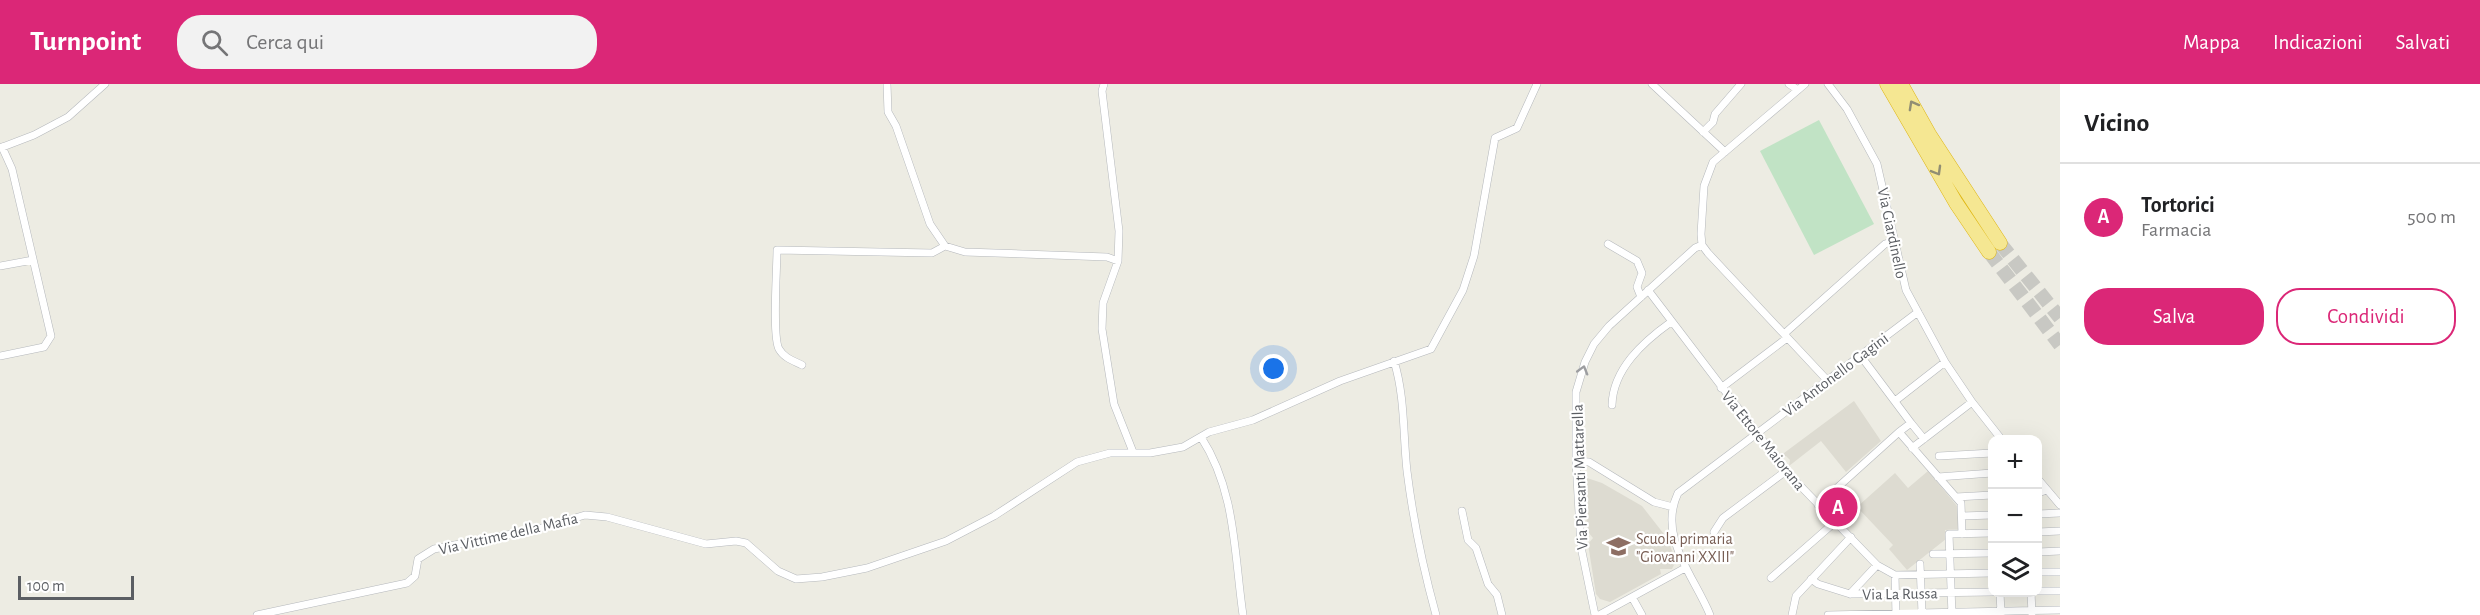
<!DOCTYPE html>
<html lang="it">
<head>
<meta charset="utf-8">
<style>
  :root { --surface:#fff; --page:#f2f2f2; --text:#202124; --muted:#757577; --line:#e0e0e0; --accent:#db2777 }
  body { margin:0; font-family:"Alegreya Sans",sans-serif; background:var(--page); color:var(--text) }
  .controls { position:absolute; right:18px; bottom:18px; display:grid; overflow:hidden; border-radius:12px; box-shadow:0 6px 24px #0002 }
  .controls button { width:54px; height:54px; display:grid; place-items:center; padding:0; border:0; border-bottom:2px solid var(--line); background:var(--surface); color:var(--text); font:30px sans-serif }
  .scale { position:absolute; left:18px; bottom:15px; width:116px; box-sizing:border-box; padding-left:6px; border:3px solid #5b5e63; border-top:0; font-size:16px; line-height:21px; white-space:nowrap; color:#5b5e63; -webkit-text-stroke:4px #fff; paint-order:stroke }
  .you { position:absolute; left:1274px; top:285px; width:21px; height:21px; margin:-15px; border:4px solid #fff; border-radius:50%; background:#1a73e8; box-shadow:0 0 0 9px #1a73e833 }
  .badge { display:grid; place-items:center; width:39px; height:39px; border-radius:50%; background:var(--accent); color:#fff; font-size:20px; font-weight:700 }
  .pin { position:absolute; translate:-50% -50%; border:3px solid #fff; box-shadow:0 2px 6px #0006 }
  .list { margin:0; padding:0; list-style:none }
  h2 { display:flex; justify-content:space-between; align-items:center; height:78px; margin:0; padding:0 24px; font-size:26px }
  h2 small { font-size:20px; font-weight:400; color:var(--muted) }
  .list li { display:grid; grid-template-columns:39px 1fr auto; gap:18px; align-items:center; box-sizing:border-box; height:108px; padding:0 24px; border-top:2px solid var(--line) }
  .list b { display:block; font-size:22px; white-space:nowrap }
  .list p { margin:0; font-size:20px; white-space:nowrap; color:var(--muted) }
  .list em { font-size:20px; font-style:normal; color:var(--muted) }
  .actions { display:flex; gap:12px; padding:18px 24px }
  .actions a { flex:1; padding:14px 0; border:2px solid var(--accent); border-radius:24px; text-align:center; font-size:21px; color:var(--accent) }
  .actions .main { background:var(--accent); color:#fff }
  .icon { flex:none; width:33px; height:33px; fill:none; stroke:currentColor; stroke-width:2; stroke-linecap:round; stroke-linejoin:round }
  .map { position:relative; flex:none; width:2060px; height:531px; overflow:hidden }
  header { display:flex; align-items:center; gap:36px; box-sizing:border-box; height:84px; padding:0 30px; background:var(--accent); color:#fff }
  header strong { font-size:28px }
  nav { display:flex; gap:33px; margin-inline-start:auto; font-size:21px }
  .search { width:420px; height:54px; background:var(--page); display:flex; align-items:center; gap:15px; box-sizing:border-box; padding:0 21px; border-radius:24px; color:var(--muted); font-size:22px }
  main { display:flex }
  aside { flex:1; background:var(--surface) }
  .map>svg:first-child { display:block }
  .education { fill:#dddbd1 }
  .green { fill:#c1e3c5 }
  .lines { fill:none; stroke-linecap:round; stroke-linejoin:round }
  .motorway-tunnel { stroke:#c8c8c3; stroke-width:14; stroke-dasharray:14 7; stroke-linecap:butt }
  .minor-casing { stroke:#b5b8bc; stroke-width:8 }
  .motorway-casing { stroke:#dfb611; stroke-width:15 }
  .minor { stroke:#fff; stroke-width:7 }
  .motorway { stroke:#f5e792; stroke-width:14 }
  .oneway { stroke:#918e73 }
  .oneway2 { stroke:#9d9ea1 }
  .labels { text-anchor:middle; stroke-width:4.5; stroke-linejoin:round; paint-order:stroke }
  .street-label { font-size:16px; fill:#5b5e63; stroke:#fff }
  .education-label { font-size:16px; fill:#785e54; stroke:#fff; text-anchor:start }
</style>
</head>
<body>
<header>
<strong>Turnpoint</strong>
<div class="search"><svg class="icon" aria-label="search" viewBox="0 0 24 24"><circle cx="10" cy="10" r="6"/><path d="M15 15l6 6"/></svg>Cerca qui</div>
<nav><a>Mappa</a><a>Indicazioni</a><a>Salvati</a></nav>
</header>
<main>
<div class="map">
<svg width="2060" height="531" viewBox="0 0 2060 531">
  <rect width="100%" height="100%" fill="#edece3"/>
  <!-- education -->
  <path class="education" d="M1854,317l27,40 -35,31 -25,-31 -32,25 1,-6 -4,-4h-6z
    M1928,387l29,35 2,23 -14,1 1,9 -39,31 -18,-21 4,-4 -36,-38 38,-34 13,15z
    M1584,393l18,6 40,23 25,32 9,23 -4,8h-12l1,5 -51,28 -10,-3 -4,-5 -8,-50 5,-6 -6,-7z"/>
  <!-- green -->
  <path class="green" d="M1819,36l55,104 -60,31 -54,-104z"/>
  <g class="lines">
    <!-- motorway-tunnel -->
    <path class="motorway-tunnel" d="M2000,159l60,75
      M1989,168l71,93"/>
    <defs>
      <path id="minor" d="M887,0l1,28 8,14 34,98 15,22
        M1104,0l-2,7 17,140 -1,30 -15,42 -1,26 12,75 19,48
        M1652,0l73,68
        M1789,0l9,6
        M1805,0l-92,78 -9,24 -3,48 1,11 6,8 119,127
        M1828,0l19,25 30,55 29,126 39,72 27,40 30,38
        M1703,48l10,-10 2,-8 26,-30
        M0,64l34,-13 34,-18 37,-33
        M1608,160l29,17 5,12 -5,14 4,10
        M0,182l33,-6
        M1648,206l138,181 91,94 18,10 97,-2
        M1784,250l101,-90 9,-3
        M1860,271l51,68 -12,9 62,71 1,31
        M0,272l44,-9 7,-11 -39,-167 -10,-22
        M1394,277c11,35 9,74 13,110 6,48 16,97 29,144
        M802,281c-8,-4 -18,-7 -23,-16 -7,-13 -2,-80 -2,-99l155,3 13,-7 20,6 142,5 11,4
        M1721,304l66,-50
        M1895,317l50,-39
        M1612,321c1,-36 31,-63 59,-83
        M1911,339l13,16
        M1201,353c35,54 33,116 42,178
        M1912,364l60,-46
        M1939,372l53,-3
        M1576,377l13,1 65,40 19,5
        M1938,393l54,-4
        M2038,395l22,26
        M2038,409l9,-3
        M1956,413l36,-2
        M1818,421l81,-73
        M1462,427l6,29 8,8 12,36 9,11 5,20
        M2038,430l22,-1
        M1962,432l30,-1
        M1714,448l9,-14 63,-47
        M2038,448l22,-1
        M2038,468l22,-1
        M1933,470l59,-1
        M1920,480l2,49
        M2038,488h22
        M1895,491l1,40
        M1771,494l64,-56
        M1811,495l7,5 32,10 142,-2
        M2038,507h22
        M2000,508l1,22
        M2031,508l1,22
        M1850,510l27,-29
        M1632,513l10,18
        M257,531l150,-32 8,-7 3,-17 16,-10 104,-20 47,-14 22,2 99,27 30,-3 10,2 32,28 18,8 26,-2 45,-9 79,-27 48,-25 83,-54 33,-9h40l33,-6 26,-15 44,-12 87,-39 91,-32 32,-59 11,-34 21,-118 22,-10 20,-44
        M1595,531l-14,-68 -5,-86v-69l9,-30 9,-18 15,-18 86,-78 7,-3
        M1599,531l86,-47
        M1710,531c-15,-38 -53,-78 -32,-122l240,-181
        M1792,531l4,-19 55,-59
        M1828,531l232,-5
        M1952,531l-3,-81 43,-1"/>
      <path id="motorway" d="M1887,0l69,119 33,49
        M1901,0l28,50 71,109"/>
    </defs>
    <!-- minor casing -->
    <use href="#minor" class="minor-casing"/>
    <!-- motorway casing -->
    <use href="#motorway" class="motorway-casing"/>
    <!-- minor -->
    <use href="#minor" class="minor"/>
    <!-- motorway -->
    <use href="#motorway" class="motorway"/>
  </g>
  <!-- one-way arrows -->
  <defs><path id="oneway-chevron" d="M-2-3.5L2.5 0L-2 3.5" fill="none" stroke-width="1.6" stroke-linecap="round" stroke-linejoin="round" transform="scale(1.5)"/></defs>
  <g class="oneway">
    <use href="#oneway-chevron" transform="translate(1913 21) rotate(-119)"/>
    <use href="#oneway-chevron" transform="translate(1937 87) rotate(60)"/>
  </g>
  <use class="oneway2" href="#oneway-chevron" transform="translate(1583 286) rotate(-74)"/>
  <!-- icons -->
  <defs>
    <symbol id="school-bare" viewBox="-9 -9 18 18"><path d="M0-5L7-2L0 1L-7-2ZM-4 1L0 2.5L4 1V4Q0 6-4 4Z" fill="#8d6e63" stroke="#fff" stroke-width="2.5" paint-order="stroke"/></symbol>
  </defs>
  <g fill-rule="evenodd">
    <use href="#school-bare" x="1602" y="446" width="33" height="33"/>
  </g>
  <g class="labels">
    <!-- street labels -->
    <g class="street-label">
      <text transform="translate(1893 149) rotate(78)" y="6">Via Giardinello</text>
      <text transform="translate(1835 290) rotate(-37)" y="6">Via Antonello Gagini</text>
      <text transform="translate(1764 356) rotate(51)" y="6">Via Ettore Maiorana</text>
      <text transform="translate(1579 393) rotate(-92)" y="6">Via Piersanti Mattarella</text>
      <text transform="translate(508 449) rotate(-13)" y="6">Via Vittime della Mafia</text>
      <text transform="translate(1900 509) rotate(-1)" y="6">Via La Russa</text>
    </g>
    <!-- education labels -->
    <g class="education-label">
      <text x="1636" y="460">Scuola primaria<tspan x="1636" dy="18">"Giovanni XXIII"</tspan></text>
    </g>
  </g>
</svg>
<div class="controls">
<button>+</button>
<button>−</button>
<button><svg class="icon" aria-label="layers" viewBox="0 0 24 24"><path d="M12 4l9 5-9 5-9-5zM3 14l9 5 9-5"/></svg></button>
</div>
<div class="scale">100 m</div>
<div class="you"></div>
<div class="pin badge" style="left:1838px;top:423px">A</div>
</div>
<aside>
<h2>Vicino<small></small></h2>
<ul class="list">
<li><span class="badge">A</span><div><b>Tortorici</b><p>Farmacia</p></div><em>500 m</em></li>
</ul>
<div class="actions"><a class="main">Salva</a><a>Condividi</a></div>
</aside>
</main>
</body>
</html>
